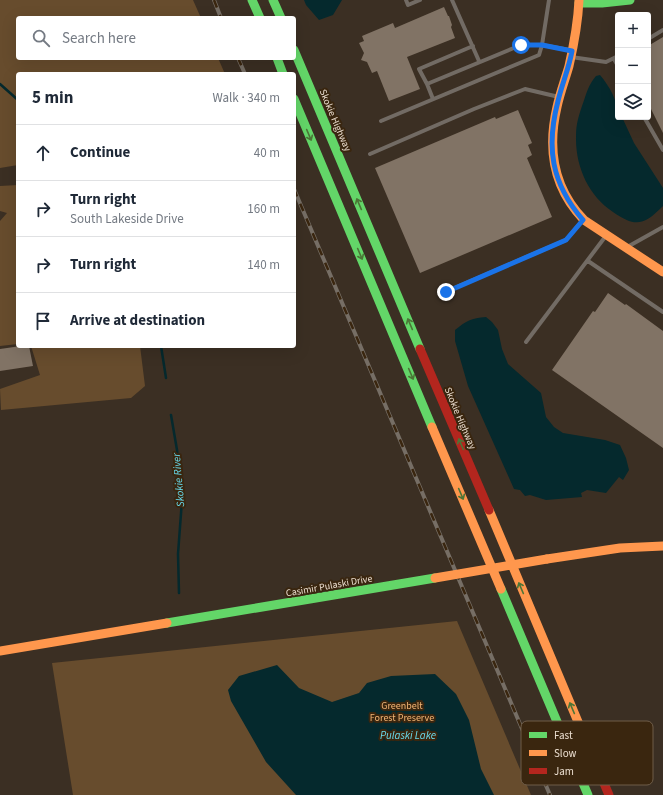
<!DOCTYPE html>
<html lang="en">
<head>
<meta charset="utf-8">
<style>
  :root { --surface:#fff; --page:#f6f6f7; --text:#1f2937; --muted:#747a83; --line:#e0e1e3 }
  body { margin:0; font-family:"Source Sans 3",sans-serif; background:var(--page); color:var(--text) }
  .controls { position:absolute; right:12px; top:12px; display:grid; overflow:hidden; border-radius:4px; box-shadow:0 4px 16px #0002 }
  .controls button { width:36px; height:36px; display:grid; place-items:center; padding:0; border:0; border-bottom:1px solid var(--line); background:var(--surface); color:var(--text); font:20px sans-serif }
  .stop { position:absolute; width:12px; height:12px; margin:-9px; border:3px solid #1a73e8; border-radius:50%; background:#fff }
  .stop.end { background:#1a73e8; border-color:#fff; box-shadow:0 1px 4px #0008 }
  .list { margin:0; padding:0; list-style:none }
  h2 { display:flex; justify-content:space-between; align-items:center; height:52px; margin:0; padding:0 16px; font-size:17px }
  h2 small { font-size:13px; font-weight:400; color:var(--muted) }
  .list li { display:grid; grid-template-columns:26px 1fr auto; gap:12px; align-items:center; box-sizing:border-box; height:56px; padding:0 16px; border-top:1px solid var(--line) }
  .list b { display:block; font-size:15px; white-space:nowrap }
  .list p { margin:0; font-size:13px; white-space:nowrap; color:var(--muted) }
  .list em { font-size:13px; font-style:normal; color:var(--muted) }
  .icon { flex:none; width:22px; height:22px; fill:none; stroke:currentColor; stroke-width:2; stroke-linecap:round; stroke-linejoin:round }
  .map { position:relative; flex:none; width:663px; height:795px; overflow:hidden }
  .search { position:absolute; background:var(--surface); box-shadow:0 4px 16px #0002; left:16px; top:16px; width:280px; height:44px; display:flex; align-items:center; gap:10px; box-sizing:border-box; padding:0 14px; border-radius:4px; color:var(--muted); font-size:15px }
  .panel { position:absolute; background:var(--surface); box-shadow:0 4px 16px #0002; left:16px; top:72px; width:280px; height:276px; border-radius:4px }
  .map>svg:first-child { display:block }
  .green { fill:#674c2d }
  .water { fill:#05292d }
  .lines { fill:none; stroke-linecap:round; stroke-linejoin:round }
  .stream { stroke:#05292d; stroke-width:2.5 }
  .building { fill:#817365 }
  .lane { stroke:#726b64; stroke-width:4 }
  .fast { stroke:#63d668; stroke-width:9 }
  .slow { stroke:#ff974d; stroke-width:9 }
  .jam { stroke:#b3261e; stroke-width:9 }
  .rail-casing { stroke:#766e65; stroke-width:4 }
  .rail { stroke:#3a260f; stroke-width:2.5; stroke-dasharray:8; stroke-linecap:butt }
  .slow-bridge { stroke:#ff974d; stroke-width:9 }
  .oneway { stroke:#4c7537 }
  .route { stroke:#1a73e8; stroke-width:5 }
  .labels { text-anchor:middle; stroke-width:4; stroke-linejoin:round; paint-order:stroke }
  .street-label { font-size:10px; fill:#ebded0; stroke:#3a260f }
  .park-label { font-size:10px; fill:#f3b676; stroke:#3a260f }
  .water-label { font-size:11px; font-style:italic; fill:#67dbed; stroke:#3a260f }
  .key { fill:#3a260f; stroke:#6f5d49; stroke-width:1 }
  .key-label { font-size:11px; fill:#ebded0 }
</style>
</head>
<body>
<div class="map">
<svg width="663" height="795" viewBox="0 0 663 795">
  <rect width="100%" height="100%" fill="#3b2f23"/>
  <!-- green -->
  <path class="green" d="M0,0h193l8,18h-183v40h200l7,16h-207v91l-18,3z
    M18,185v159l-18,2v-125l7,-8 -7,-2v-25z
    M31,346h109l5,40 -14,12 -130,12 -1,-21 40,-14z
    M457,621l74,174h-458l-21,-132z"/>
  <!-- water -->
  <path class="water" d="M304,0h38l-9,15 -14,5 -13,-15z
    M600,75c10,12 18,26 18,42h4l12,26 29,45v18c-19,19 -27,22 -50,6 -24,-16 -37,-44 -37,-73 0,-5 0,-10 1,-15 1,-6 3,-12 5,-18 4,-11 6,-21 14,-30z
    M486,317l6,5 6,8 4,19 6,15 33,29 5,24 8,10 9,6 42,7 15,5 6,13 3,12 -6,10 -4,-3 -13,16 -19,-3 -6,3 1,4 -36,3 -16,-5 -5,1 -5,-6 -6,-1 -46,-103 -13,-45v-11c11,-9 16,-12 31,-13z
    M277,665l22,23 33,14 27,-9 8,-10 24,-7 44,-2 21,20 13,26 12,49 13,26h-198l-30,-33 -35,-61 -3,-11 11,-14z"/>
  <g class="lines">
    <!-- stream -->
    <path class="stream" d="M0,84l18,16
      M161,346l5,32
      M171,415l6,35 5,50 -4,54 1,39"/>
  </g>
  <!-- building -->
  <path class="building" d="M444,7l4,9h1l3,9 -1,2 4,11 -48,19 13,32 -31,12 -12,-30 -5,2 -5,-11 -6,-2 3,-7 -5,-10 5,-2 -2,-5 31,-13 2,5z
    M663,37v96l-15,-30v-57z
    M518,110l14,33 -4,2 4,10 -5,3 25,59 -132,56 -45,-105 120,-51 1,2z
    M608,293l17,12 1,-1 37,27v117l-111,-78 41,-59 2,1z
    M21,346h8l4,20 -33,5v-22z"/>
  <g class="lines">
    <!-- lane -->
    <path class="lane" d="M406,0l2,5 12,-5
      M452,0l27,61
      M648,39l15,-9
      M571,57l35,5 12,-6
      M614,59l4,7
      M427,84l-8,-15 54,-23
      M433,99l-6,-15 94,-39h21l28,5
      M644,117l19,33
      M381,121l158,-66 3,-10 7,-45
      M370,154l104,-45 51,-20 34,8
      M629,246l34,-19
      M588,261l75,51
      M445,292l121,-52 17,-20
      M526,342l79,-105"/>
    <!-- fast -->
    <path class="fast" d="M252,0l8,18
      M273,0l8,18
      M579,3h23l28,-3
      M294,50l126,299
      M277,58l6,16
      M294,99l138,328
      M501,589l87,206
      M167,623l268,-45"/>
    <!-- slow -->
    <path class="slow" d="M579,0c-1,22 -5,44 -10,66 -4,14 -9,27 -12,41 -10,43 -4,81 27,113l79,52
      M432,427l69,162
      M489,510l100,238
      M547,559l73,-11 43,-2
      M0,651l167,-28"/>
    <!-- jam -->
    <path class="jam" d="M420,349l69,161
      M589,748l20,47"/>
    <defs>
      <path id="rail" d="M214,0l7,18
        M238,58l7,16
        M294,189l256,606"/>
    </defs>
    <!-- rail casing -->
    <use href="#rail" class="rail-casing"/>
    <!-- rail -->
    <use href="#rail" class="rail"/>
    <!-- slow-bridge -->
    <path class="slow-bridge" d="M435,578l112,-19"/>
  </g>
  <!-- one-way arrows -->
  <defs><path id="oneway-shaft" d="M-6 0H5M1.5-3L5.5 0L1.5 3" fill="none" stroke-width="1.6" stroke-linecap="round" stroke-linejoin="round"/></defs>
  <g class="oneway">
    <use href="#oneway-shaft" transform="translate(309 135) rotate(67)"/>
    <use href="#oneway-shaft" transform="translate(359 204) rotate(-113)"/>
    <use href="#oneway-shaft" transform="translate(360 254) rotate(67)"/>
    <use href="#oneway-shaft" transform="translate(410 324) rotate(-113)"/>
    <use href="#oneway-shaft" transform="translate(411 374) rotate(67)"/>
    <use href="#oneway-shaft" transform="translate(461 444) rotate(-113)"/>
    <use href="#oneway-shaft" transform="translate(461 494) rotate(67)"/>
    <use href="#oneway-shaft" transform="translate(521 588) rotate(-113)"/>
    <use href="#oneway-shaft" transform="translate(572 708) rotate(-113)"/>
  </g>
  <g class="lines">
    <!-- route -->
    <path class="route" d="M446,292l120,-52 17,-20c-32,-37 -37,-73 -25,-119 4,-17 11,-33 14,-50l-30,-6h-21"/>
  </g>
  <g class="labels">
    <!-- street labels -->
    <g class="street-label">
      <text transform="translate(336 120) rotate(67)" y="4">Skokie Highway</text>
      <text transform="translate(461 418) rotate(67)" y="4">Skokie Highway</text>
      <text transform="translate(329 585) rotate(-10)" y="4">Casimir Pulaski Drive</text>
    </g>
    <!-- park labels -->
    <g class="park-label">
      <text x="402" y="709">Greenbelt<tspan x="402" dy="12">Forest Preserve</tspan></text>
    </g>
    <!-- water labels -->
    <g class="water-label">
      <text transform="translate(178 480) rotate(-95)" y="4">Skokie River</text>
      <text x="408" y="739">Pulaski Lake</text>
    </g>
  </g>
  <!-- legend -->
  <rect x="521" y="721" width="132" height="64" rx="6" class="key"/>
  <rect x="529" y="732" width="18" height="6" fill="#63d668"/>
  <rect x="529" y="750" width="18" height="6" fill="#ff974d"/>
  <rect x="529" y="768" width="18" height="6" fill="#b3261e"/>
  <g class="key-label">
    <text x="554" y="739">Fast</text>
    <text x="554" y="757">Slow</text>
    <text x="554" y="775">Jam</text>
  </g>
</svg>
<div class="controls">
<button>+</button>
<button>−</button>
<button><svg class="icon" aria-label="layers" viewBox="0 0 24 24"><path d="M12 4l9 5-9 5-9-5zM3 14l9 5 9-5"/></svg></button>
</div>
<div class="stop" style="left:521px;top:45px"></div>
<div class="stop end" style="left:446px;top:292px"></div>
<div class="search"><svg class="icon" aria-label="search" viewBox="0 0 24 24"><circle cx="10" cy="10" r="6"/><path d="M15 15l6 6"/></svg>Search here</div>
<section class="panel">
<h2>5 min<small>Walk · 340 m</small></h2>
<ul class="list">
<li><svg class="icon" aria-label="ahead" viewBox="0 0 24 24"><path d="M12 20V5M6 11l6-6 6 6"/></svg><div><b>Continue</b></div><em>40 m</em></li>
<li><svg class="icon" aria-label="right" viewBox="0 0 24 24"><path d="M7 20v-9h11M14 6l5 5-5 5"/></svg><div><b>Turn right</b><p>South Lakeside Drive</p></div><em>160 m</em></li>
<li><svg class="icon" aria-label="right" viewBox="0 0 24 24"><path d="M7 20v-9h11M14 6l5 5-5 5"/></svg><div><b>Turn right</b></div><em>140 m</em></li>
<li><svg class="icon" aria-label="arrive" viewBox="0 0 24 24"><path d="M6 21V4h12l-3 4 3 4H6"/></svg><div><b>Arrive at destination</b></div></li>
</ul>
</section>
</div>
</body>
</html>
